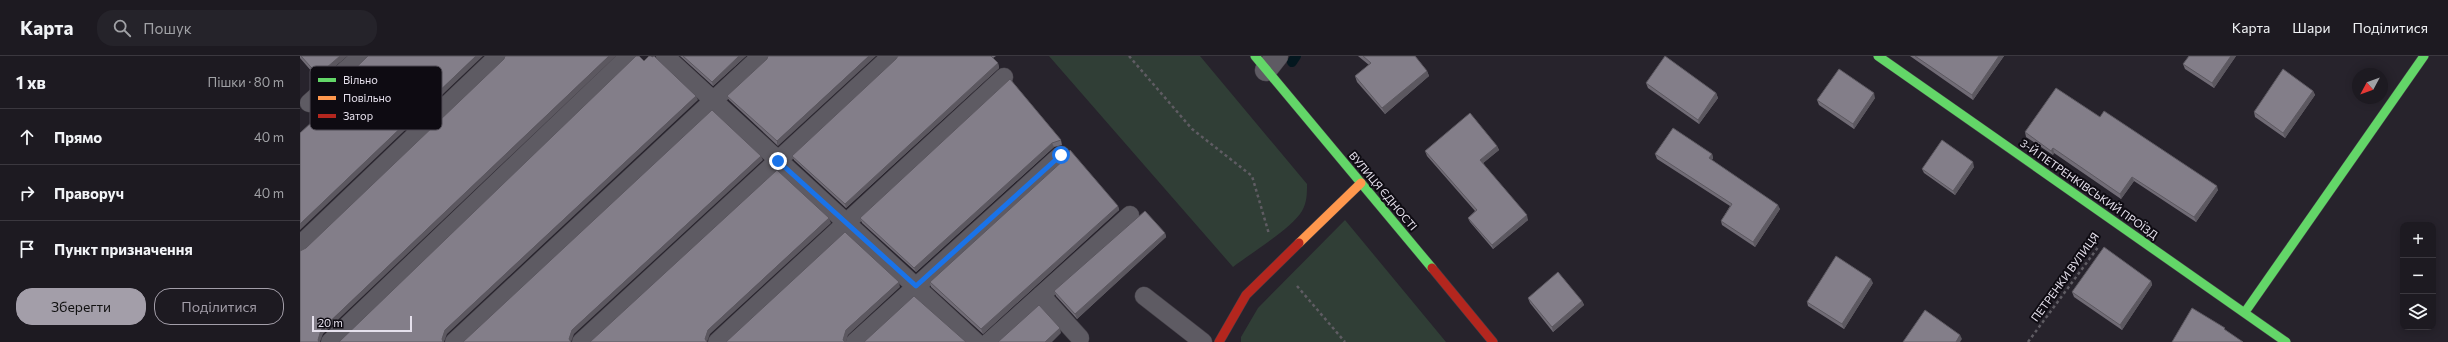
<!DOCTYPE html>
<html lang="uk">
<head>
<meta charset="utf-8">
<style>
  :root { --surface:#1d1a21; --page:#25232a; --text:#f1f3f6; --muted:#a0a1a5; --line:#3b383f; --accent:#a39ea9 }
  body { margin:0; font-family:Commissioner,sans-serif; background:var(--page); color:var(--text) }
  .controls { position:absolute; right:12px; bottom:12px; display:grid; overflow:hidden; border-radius:8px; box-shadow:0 2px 10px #0003 }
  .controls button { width:36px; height:36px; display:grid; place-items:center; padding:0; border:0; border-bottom:1px solid var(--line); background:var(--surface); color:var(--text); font:20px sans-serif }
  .compass { position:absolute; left:2052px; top:12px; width:36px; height:36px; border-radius:50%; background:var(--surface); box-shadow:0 2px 10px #0003; rotate:229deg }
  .scale { position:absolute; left:12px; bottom:10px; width:100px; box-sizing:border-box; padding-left:4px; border:2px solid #e6e1ed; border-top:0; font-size:11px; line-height:14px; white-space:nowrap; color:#e6e1ed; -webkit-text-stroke:3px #0e0b12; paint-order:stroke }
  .stop { position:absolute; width:12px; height:12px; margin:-9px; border:3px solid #1a73e8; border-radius:50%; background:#fff }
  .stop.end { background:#1a73e8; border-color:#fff; box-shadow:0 1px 4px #0008 }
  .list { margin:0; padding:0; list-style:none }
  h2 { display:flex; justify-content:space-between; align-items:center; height:52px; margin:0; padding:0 16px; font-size:17px }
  h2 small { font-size:13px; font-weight:400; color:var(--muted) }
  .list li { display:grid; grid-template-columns:26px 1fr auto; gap:12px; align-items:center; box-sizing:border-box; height:56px; padding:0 16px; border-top:1px solid var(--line) }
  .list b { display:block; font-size:15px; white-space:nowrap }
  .list em { font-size:13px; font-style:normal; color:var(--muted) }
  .actions { display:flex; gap:8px; padding:12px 16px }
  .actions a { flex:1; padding:9px 0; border:1px solid var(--accent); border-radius:16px; text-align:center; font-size:14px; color:var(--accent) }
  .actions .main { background:var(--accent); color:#111 }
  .icon { flex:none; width:22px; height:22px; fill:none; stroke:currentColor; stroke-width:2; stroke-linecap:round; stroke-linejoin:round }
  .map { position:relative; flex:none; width:2148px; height:286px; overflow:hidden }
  header { display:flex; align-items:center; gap:24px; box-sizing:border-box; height:56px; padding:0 20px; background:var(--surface); border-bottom:1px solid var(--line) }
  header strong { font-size:19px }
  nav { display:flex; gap:22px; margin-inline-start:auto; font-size:14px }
  .search { width:280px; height:36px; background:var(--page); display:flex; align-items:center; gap:10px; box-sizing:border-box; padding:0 14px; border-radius:16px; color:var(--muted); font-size:15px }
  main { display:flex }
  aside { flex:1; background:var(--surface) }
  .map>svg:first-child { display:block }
  .grass { fill:#303e36 }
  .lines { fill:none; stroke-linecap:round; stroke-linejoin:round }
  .stream { stroke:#04171f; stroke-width:10 }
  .lane-casing { stroke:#433f47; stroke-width:19 }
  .street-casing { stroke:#433f47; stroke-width:23 }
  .fast-casing { stroke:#433f47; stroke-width:10 }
  .slow-casing { stroke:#433f47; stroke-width:10 }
  .jam-casing { stroke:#433f47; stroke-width:10 }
  .path { stroke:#5f5c63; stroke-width:2.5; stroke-dasharray:3 3; stroke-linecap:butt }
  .lane { stroke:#5e5b63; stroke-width:18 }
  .street { stroke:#5e5b63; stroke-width:22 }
  .fast { stroke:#63d668; stroke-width:9 }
  .slow { stroke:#ff974d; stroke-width:9 }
  .jam { stroke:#b3261e; stroke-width:9 }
  .wall { fill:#716c76 }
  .shaded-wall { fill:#5c5860 }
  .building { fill:#837e89; stroke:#5c5860 }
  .route { stroke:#1a73e8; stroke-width:5 }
  .labels { text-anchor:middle; stroke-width:4; stroke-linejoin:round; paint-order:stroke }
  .street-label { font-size:11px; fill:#e6e1ed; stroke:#0e0b12 }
  .key { fill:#0e0b12; stroke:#4f4b54; stroke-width:1 }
  .key-label { font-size:11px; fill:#e6e1ed }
</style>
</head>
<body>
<header>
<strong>Карта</strong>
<div class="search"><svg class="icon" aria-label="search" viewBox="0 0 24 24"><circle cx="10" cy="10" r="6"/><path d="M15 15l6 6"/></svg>Пошук</div>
<nav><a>Карта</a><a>Шари</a><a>Поділитися</a></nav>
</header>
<main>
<aside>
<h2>1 хв<small>Пішки · 80 m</small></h2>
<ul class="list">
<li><svg class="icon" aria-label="ahead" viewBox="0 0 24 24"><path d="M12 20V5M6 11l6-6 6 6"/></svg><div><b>Прямо</b></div><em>40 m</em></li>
<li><svg class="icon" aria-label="right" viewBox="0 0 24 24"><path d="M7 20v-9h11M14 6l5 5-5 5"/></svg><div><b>Праворуч</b></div><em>40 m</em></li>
<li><svg class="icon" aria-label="arrive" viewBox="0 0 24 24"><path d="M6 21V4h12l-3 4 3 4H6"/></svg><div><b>Пункт призначення</b></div></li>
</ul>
<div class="actions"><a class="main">Зберегти</a><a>Поділитися</a></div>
</aside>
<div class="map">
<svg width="2148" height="286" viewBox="0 0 2148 286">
  <rect width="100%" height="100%" fill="#27232c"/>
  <!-- grass -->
  <path class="grass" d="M749,0h151l107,128c0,10 0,18 -5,27 -11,18 -51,42 -69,56z
    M1045,164l101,122h-205v-5l17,-29z"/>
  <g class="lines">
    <!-- stream -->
    <path class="stream" d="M992,6l4,-6"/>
    <defs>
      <path id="lane" d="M365,0l311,286
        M9,47l52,-47
        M0,189l198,-189
        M741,239l39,43
        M844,240l59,46
        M30,286l299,-286
        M154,286l307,-286
        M281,286l310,-286
        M417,286l287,-265
        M555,286l206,-187
        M689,286l141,-127"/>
      <path id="street" d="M966,14l11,-14"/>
      <path id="fast" d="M955,0l177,212
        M1578,0l408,286
        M1945,256l179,-256"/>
      <path id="slow" d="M999,187l62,-60"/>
      <path id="jam" d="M1132,212l61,74
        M919,286l27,-47 53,-52"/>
    </defs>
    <!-- lane casing -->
    <use href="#lane" class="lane-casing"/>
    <!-- street casing -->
    <use href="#street" class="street-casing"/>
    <!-- fast casing -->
    <use href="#fast" class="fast-casing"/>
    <!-- slow casing -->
    <use href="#slow" class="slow-casing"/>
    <!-- jam casing -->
    <use href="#jam" class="jam-casing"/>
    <!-- path -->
    <path class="path" d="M829,0l63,73 60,47 17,58
      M997,230l48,56
      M1728,286l71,-96"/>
    <!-- lane -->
    <use href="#lane" class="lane"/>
    <!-- street -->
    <use href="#street" class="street"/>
    <!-- fast -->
    <use href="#fast" class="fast"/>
    <!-- slow -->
    <use href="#slow" class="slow"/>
    <!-- jam -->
    <use href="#jam" class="jam"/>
  </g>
  <!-- wall -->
  <path class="wall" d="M0,0h47l-28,24 -19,-22z
    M183,0l-146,43 -4,-4 -1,-4z
    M380,0h66l-33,30z
    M598,0h98l-3,2 5,5 1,5 -153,140 -52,-48 -2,-4 104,-97z
    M1058,0h57l12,15 2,5 -44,38 -28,-32 -2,-6 14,-11z
    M1610,0h94l-31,44z
    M1936,0l-22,32 -29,-19 -2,-5z
    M467,3l11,87 -49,-46 -2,-4z
    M710,23l51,61 1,5 -8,2 -138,125 -54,-49 -2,-5z
    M1346,27l70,10 2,5 -19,26 -51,-36z
    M2013,35l2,4 -30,43 -30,-21 -1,-5z
    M1575,42l-21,31 -35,-24 -2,-5z
    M1800,61l118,73 -22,32 -62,-41 -13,18 -67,-46 -1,2 -27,-18 -1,-5z
    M1197,90l2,4 -16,13 45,57 -35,29 -23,-27 -2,-4 7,-7 -48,-55 -2,-5z
    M1355,98h57l1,4 -1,2 68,49 -25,38 -33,-22 -1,-4 9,-15 -73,-47z
    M766,102l52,48 1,4 -136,124 -52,-47 -1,-5z
    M1674,111l-19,28 -31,-22 -2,-4z
    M865,177l1,4 -89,82 -21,-23 -2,-5z
    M1851,225l1,4 -30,45 -48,-33 -2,-5z
    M1573,227l-29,46 -36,-23 -1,-4z
    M1228,242l54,3 2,4 -31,27 -23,-29z"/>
  <!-- shaded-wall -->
  <path class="shaded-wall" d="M40,0h7l-28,24 -1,-5z
    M176,0h7l-183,174v-6z
    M309,0h7l-293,278 -3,8h-1l-1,-2 3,-10z
    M439,0h7l-33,30 -1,-4z
    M569,0h7l-98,90 -1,-5z
    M1699,0h5l-31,44 -1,-5z
    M1931,0h5l-22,32 -2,-5z
    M698,7l1,5 -153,140 -1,-4z
    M1127,15l2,5 -44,38 -3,-6z
    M2013,35l2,4 -30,43 -2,-5z
    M1416,37l2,5 -19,26 -1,-4z
    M1574,37l1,5 -21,31 -1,-5z
    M396,40l2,4 -251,234 -3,8h-1l-1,-3 3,-9z
    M752,87l2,4 -138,125 -2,-4z
    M1197,90l2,4 -17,14 -2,-4z
    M1753,92l1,5 -1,2 -2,-4z
    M1412,98l1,4 -3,4 -1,-4z
    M461,100l2,4 -189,174 -3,8 -2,-3 3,-9z
    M1673,106l1,5 -19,28 -2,-4z
    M1832,121l2,4 -13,18 -1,-5z
    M1917,130l1,4 -22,32 -2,-5z
    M1478,149l2,4 -25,38 -2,-5z
    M818,150l1,4 -136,124 -2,-5z
    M1227,159l1,5 -35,29 -1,-4z
    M529,162l2,5 -121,111 -3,8 -2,-3 3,-9z
    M865,177l1,4 -89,82 -2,-5z
    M1571,223l2,4 -29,46 -2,-5z
    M1851,225l1,4 -30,45 -2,-5z
    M599,226l1,5 -52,48 -2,7h-2l-1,-2 3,-10z
    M1282,245l2,4 -31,27 -1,-5z
    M760,272l1,5 -9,9h-7z
    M1660,279l2,4 -2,3h-4z"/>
  <!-- building -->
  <path class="building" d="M1,0h39l-22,19z
    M68,0h108l-176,168v-91l38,-35 -6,-7z
    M205,0h104l-288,274 -3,10 1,2h-19v-91l6,-3 198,-189z
    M336,0h3l5,5 5,-5h2l1,1 2,-1 42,40 -251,234 -3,9 1,3h-104z
    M383,0h56l-27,26z
    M468,0h101l-92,85 -50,-45 40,-37z
    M598,0h93l7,7 -153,141 -53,-48 104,-97z
    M1063,0h52l12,15 -45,37 -27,-32 16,-13z
    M1365,0l51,37 -18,27 -52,-37z
    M1615,0h84l-27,39z
    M1889,0h42l-19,27 -29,-19z
    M1539,13l35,24 -21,31 -36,-24z
    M1983,13l30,22 -30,42 -29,-21z
    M710,23l51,61 -9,3 -138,125 -54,-50z
    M1756,32l44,29 4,-6 113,75 -23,31 -62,-40 -12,17 -67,-46 -2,3 -26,-19z
    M412,54l49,46 -189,174 -3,9 2,3h-108z
    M1170,57l27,33 -17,14 47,55 -35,30 -24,-27 9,-8 -52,-59z
    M1373,72l39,26 -3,4 69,47 -25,37 -32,-21 11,-17 -77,-50z
    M1642,84l31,22 -20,29 -31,-22z
    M770,94l48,56 -137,123 -51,-47 136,-124z
    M477,114l52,48 -121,112 -3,9 2,3h-117z
    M845,155l20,22 -90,81 -21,-23z
    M545,176l54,50 -53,48 -3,10 2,2h-119z
    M1804,191l47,34 -31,44 -48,-33z
    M1536,200l35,23 -29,45 -35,-22z
    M1258,216l24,29 -30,26 -24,-29z
    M614,240l52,46h-102z
    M739,249l21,23 -15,14h-47z
    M1892,252l33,20 -1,1 19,13h-71z
    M1625,254l35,25 -4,7h-53z"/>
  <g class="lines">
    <!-- route -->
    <path class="route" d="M478,105l138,125 145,-131"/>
  </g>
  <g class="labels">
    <!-- street labels -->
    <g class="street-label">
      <text transform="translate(1789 133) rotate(35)" y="4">3-Й ПЕТРЕНКІВСЬКИЙ ПРОЇЗД</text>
      <text transform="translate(1083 135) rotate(50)" y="4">ВУЛИЦЯ ЄДНОСТІ</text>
      <text transform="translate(1765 221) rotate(-54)" y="4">ПЕТРЕНКИ ВУЛИЦЯ</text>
    </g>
  </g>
  <!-- legend -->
  <rect x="10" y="10" width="132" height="64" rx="6" class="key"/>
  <rect x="18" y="22" width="18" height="4" fill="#63d668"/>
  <rect x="18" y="40" width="18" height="4" fill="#ff974d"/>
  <rect x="18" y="58" width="18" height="4" fill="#b3261e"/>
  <g class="key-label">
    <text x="43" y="28">Вільно</text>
    <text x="43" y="46">Повільно</text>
    <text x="43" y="64">Затор</text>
  </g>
</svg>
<div class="controls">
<button>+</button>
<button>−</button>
<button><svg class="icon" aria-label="layers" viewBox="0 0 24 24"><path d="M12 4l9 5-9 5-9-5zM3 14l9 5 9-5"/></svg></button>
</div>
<svg class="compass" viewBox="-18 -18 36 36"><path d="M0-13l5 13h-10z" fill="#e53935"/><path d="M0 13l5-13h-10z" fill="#a0a1a5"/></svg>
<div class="scale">20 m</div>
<div class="stop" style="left:761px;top:99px"></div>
<div class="stop end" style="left:478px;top:105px"></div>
</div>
</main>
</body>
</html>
